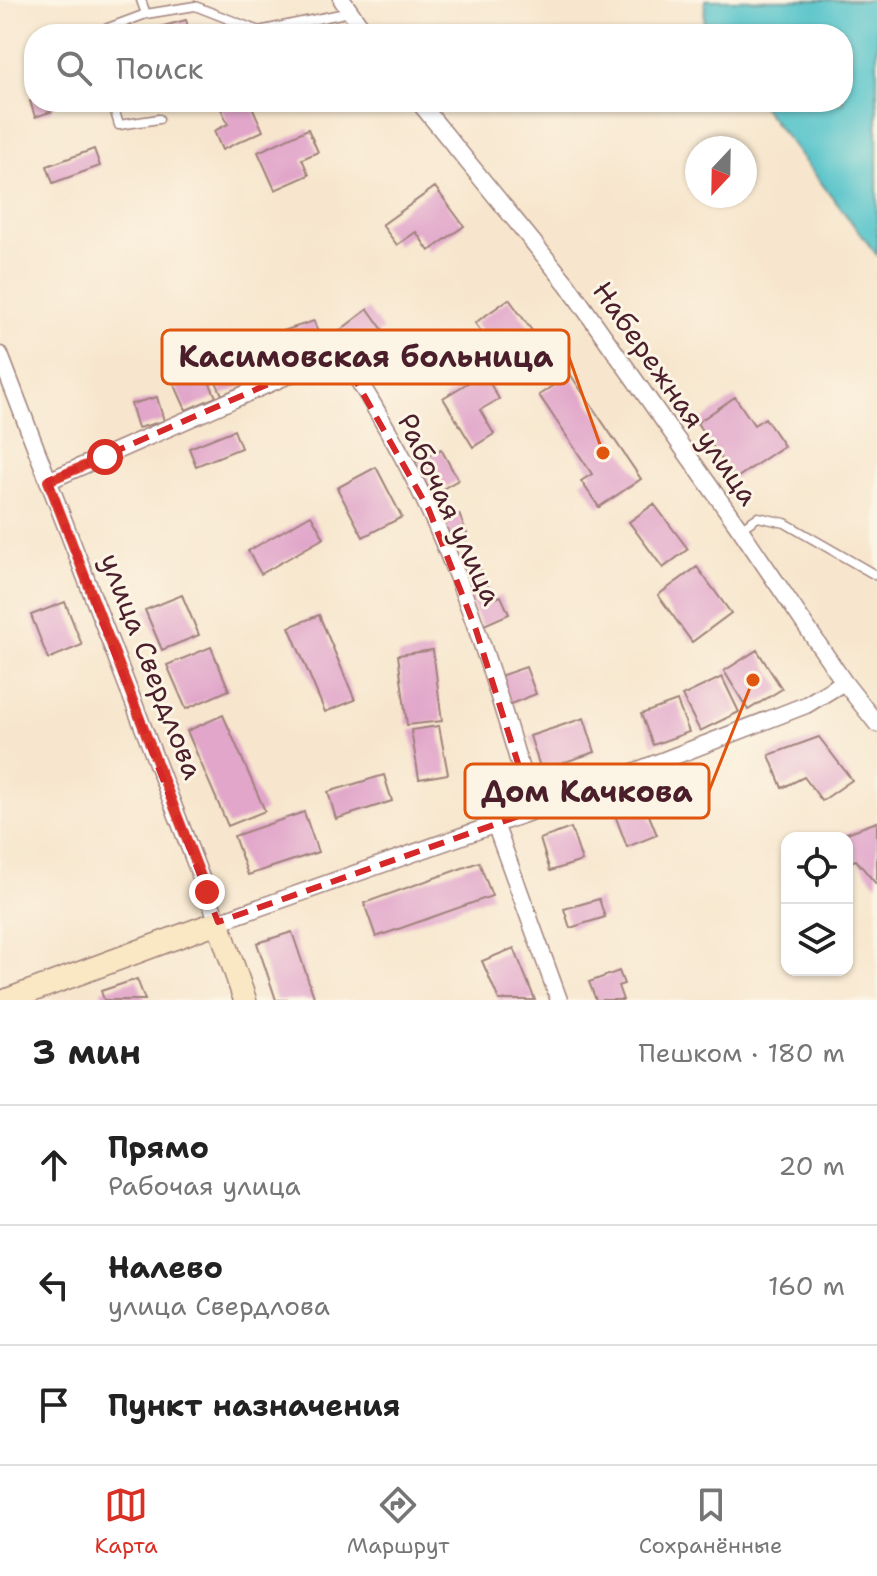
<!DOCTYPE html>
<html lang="ru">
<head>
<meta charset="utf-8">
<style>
  :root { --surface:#fff; --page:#f2f2f2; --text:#222; --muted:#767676; --line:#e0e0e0; --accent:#d93025 }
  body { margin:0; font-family:"Shantell Sans",sans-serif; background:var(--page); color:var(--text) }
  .controls { position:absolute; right:24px; bottom:24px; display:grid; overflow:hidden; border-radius:16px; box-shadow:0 2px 6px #0004 }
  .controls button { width:72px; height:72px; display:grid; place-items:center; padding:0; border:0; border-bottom:2px solid var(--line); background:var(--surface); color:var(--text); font:40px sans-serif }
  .compass { position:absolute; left:685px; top:136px; width:72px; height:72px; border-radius:50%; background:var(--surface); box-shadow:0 2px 6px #0004; rotate:202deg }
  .stop { position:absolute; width:24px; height:24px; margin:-18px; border:6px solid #d93025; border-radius:50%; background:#fff }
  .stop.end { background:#d93025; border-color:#fff; box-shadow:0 2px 8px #0008 }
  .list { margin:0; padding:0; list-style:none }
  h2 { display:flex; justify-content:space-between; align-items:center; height:104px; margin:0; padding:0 32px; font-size:34px }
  h2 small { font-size:26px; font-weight:400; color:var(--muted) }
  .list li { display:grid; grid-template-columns:52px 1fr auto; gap:24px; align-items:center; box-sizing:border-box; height:120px; padding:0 32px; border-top:2px solid var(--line) }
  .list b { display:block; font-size:30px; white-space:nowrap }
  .list p { margin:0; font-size:26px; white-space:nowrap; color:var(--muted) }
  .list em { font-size:26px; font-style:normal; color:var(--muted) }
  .icon { flex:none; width:44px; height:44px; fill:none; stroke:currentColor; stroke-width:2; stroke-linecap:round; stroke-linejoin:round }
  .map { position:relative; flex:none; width:877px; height:1000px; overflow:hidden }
  .search { position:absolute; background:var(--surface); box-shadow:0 2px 6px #0004; left:24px; right:24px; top:24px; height:88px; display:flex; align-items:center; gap:20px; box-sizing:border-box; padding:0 28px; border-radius:32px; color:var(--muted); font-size:30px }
  .sheet { height:464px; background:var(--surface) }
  nav { display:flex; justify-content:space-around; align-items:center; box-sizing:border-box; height:112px; border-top:2px solid var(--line); background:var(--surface); font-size:22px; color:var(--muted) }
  nav a { display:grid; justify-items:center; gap:4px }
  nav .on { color:var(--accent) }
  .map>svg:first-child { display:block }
  .water { fill:#57c4ca; stroke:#50727a; stroke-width:2 }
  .building { fill:#e1a6ca }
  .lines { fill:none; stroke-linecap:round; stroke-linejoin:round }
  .lane-casing { stroke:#a0827c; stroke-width:11 }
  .street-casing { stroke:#a0827c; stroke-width:19 }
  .secondary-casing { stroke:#a0827c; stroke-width:25 }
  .lane { stroke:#fff; stroke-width:8 }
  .street { stroke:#fff; stroke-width:16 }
  .secondary { stroke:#fae7c3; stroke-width:22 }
  .route { stroke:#d93025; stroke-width:10 }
  .marked { fill:none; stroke:#d62828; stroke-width:6; stroke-dasharray:16 10; stroke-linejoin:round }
  .labels { text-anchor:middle; stroke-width:6; stroke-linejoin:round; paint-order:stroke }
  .street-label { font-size:28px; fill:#4a1f2b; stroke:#fcf5e5 }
  .leader { fill:none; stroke:#e0560e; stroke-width:3 }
  .callout-dot { fill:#e0560e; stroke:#fcf5e5; stroke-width:3 }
  .callout { fill:#fcf5e5; stroke:#e0560e; stroke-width:3 }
  .callout-label { font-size:30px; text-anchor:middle; font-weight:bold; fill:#4a1f2b }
</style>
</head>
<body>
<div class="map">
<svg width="877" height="1000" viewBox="0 0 877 1000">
  <rect width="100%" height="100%" fill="#fcf5e5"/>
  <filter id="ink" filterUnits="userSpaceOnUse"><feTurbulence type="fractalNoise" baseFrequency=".0125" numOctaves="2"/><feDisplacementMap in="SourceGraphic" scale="16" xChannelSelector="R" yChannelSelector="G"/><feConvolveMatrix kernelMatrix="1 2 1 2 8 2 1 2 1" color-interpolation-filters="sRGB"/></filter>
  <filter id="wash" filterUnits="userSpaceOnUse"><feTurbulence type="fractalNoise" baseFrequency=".006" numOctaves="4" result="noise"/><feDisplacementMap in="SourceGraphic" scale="32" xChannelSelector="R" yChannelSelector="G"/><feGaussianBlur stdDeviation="1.8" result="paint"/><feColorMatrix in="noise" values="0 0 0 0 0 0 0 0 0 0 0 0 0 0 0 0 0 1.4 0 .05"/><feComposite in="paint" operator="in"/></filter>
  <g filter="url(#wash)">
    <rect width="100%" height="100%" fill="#f7e6cd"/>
    <!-- water -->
    <path class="water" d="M705,0h172v255l-118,-153h84v-68h-136l-3,-3z"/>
    <g id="blocks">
      <!-- building -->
      <path class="building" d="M186,20l4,14h-53v-1z
        M34,100v2h16l3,9 -18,6 -5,-16z
        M218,102h32l13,29 -41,19 -8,-19 14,-7z
        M308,129l10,23 -16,7 7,16 -34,15 -17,-38z
        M94,149l6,17 -47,17 -6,-17z
        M435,187l29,39 -35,25 -13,-19 -19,13 -15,-20z
        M509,299l29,40 -34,24 -29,-40z
        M368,309l15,21 -16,12 7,10 -17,14 -23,-31z
        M314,321l9,27 -33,12 -10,-28z
        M262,354l9,19 -49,22 -9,-20z
        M203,368l13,29 -30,13 -13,-29z
        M484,373l15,26 -19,11 14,24 -21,13 -30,-49z
        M570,374l71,105 -42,28 -18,-26 11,-7 -53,-79z
        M157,397l7,24 -26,7 -7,-24z
        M735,397l19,28 11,-7 19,28 -49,33 -38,-56z
        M234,430l7,18 -45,18 -7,-18z
        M441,449l17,31 -26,15 -18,-32z
        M376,467l26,50 -39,20 -26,-49z
        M654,504l34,45 -25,19 -34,-46z
        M459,514l10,25 -15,6 -11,-25z
        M311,515l13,23 -63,36 -13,-23z
        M479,567l14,32 8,-3 8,18 -27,12 -23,-49z
        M697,567l34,46 -39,29 -34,-47z
        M182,595l17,40 -37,15 -17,-40z
        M65,602l17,43 -34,14 -17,-44z
        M319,615l36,85 -30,12 -36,-85z
        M211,647l18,43 -43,19 -19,-44z
        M433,650l9,71 -35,4 -9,-70z
        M757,650l25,39 -34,21 -24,-39z
        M526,667l10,27 -28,11 -11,-28z
        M722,677l17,35 -39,19 -18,-35z
        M677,701l12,31 -36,13 -12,-31z
        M223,715l42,96 -37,15 -41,-95z
        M584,718l11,34 -54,18 -11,-34z
        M439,726l9,48 -29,5 -8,-49z
        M819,737l33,43 -30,21 -18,-24 -22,11 -13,-33z
        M384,775l8,26 -56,18 -8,-27z
        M644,803l13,32 -30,12 -12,-32z
        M304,812l14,40 -70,23 -14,-39z
        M877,822v63l-21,-25 -9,3v-25h-14z
        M571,828l11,33 -32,10 -10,-32z
        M479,862l13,34 -116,41 -12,-34z
        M599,899l6,18 -35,11 -6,-19z
        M292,932l23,68h-39l-19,-57z
        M514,948l21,52h-36l-17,-39z
        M619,971l5,13 -6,2 5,14h-27l-7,-18z
        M137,979l8,21h-41l-3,-9z"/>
    </g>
  </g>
  <g filter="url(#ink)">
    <use href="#blocks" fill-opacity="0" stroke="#a0827c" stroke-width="2"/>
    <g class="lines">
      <defs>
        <path id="lane" d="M141,0l5,14
          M92,34l54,-20 49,-8 64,25 91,-19
          M112,102l7,23 40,-6
          M740,529l18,-12 27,6 92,53"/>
        <path id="street" d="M342,0l24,34
          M419,102l148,182 173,245 104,153 33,42
          M0,355l218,567 315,-111 273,-106 38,-23
          M48,481l284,-125 12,4c15,19 27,41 39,62 71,119 112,256 150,389
          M495,824l64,176"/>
        <path id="secondary" d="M7,1000l211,-78 27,78"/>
      </defs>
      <!-- lane casing -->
      <use href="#lane" class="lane-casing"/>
      <!-- street casing -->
      <use href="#street" class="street-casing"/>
      <!-- secondary casing -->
      <use href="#secondary" class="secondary-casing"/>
      <!-- lane -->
      <use href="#lane" class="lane"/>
      <!-- street -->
      <use href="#street" class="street"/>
      <!-- secondary -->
      <use href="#secondary" class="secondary"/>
    </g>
  </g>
  <g class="lines" filter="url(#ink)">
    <!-- route -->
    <path class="route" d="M105,457l-57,24 159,411"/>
  </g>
  <!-- marked area -->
  <path class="marked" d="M332,356l12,4 85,150 47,120 57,181 -315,111 -170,-441z"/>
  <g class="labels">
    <!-- street labels -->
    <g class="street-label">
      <text transform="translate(676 393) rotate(55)" y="10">Набережная улица</text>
      <text transform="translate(450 509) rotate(65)" y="10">Рабочая улица</text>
      <text transform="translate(152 666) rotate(69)" y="10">улица Свердлова</text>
    </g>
  </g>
  <!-- callouts -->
  <path class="leader" d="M603 453L569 357M753 680L709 791"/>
  <g class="callout-dot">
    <circle cx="603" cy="453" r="8"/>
    <circle cx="753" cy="680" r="8"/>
  </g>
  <g class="callout">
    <rect x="162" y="330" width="407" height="54" rx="8"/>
    <rect x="465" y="764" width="244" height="54" rx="8"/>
  </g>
  <g class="callout-label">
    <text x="366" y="367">Касимовская больница</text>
    <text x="587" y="802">Дом Качкова</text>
  </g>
</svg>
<div class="controls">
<button><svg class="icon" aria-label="locate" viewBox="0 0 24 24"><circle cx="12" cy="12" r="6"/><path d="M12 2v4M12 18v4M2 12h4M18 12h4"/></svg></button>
<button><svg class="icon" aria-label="layers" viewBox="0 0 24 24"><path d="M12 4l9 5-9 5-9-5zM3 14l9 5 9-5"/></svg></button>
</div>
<svg class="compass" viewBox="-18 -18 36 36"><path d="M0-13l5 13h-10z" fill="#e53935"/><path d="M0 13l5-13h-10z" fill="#767676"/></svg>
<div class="stop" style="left:105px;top:457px"></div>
<div class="stop end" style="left:207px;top:892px"></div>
<div class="search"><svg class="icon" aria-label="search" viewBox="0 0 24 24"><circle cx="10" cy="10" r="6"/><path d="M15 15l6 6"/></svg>Поиск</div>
</div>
<section class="sheet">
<h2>3 мин<small>Пешком · 180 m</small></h2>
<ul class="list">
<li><svg class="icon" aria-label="ahead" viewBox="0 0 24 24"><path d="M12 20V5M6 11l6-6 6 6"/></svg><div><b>Прямо</b><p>Рабочая улица</p></div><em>20 m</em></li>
<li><svg class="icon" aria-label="left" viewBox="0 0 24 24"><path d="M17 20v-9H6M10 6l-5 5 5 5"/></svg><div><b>Налево</b><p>улица Свердлова</p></div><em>160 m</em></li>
<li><svg class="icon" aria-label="arrive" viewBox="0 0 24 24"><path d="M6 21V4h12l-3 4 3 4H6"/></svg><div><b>Пункт назначения</b></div></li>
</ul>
</section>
<nav>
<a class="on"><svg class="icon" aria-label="map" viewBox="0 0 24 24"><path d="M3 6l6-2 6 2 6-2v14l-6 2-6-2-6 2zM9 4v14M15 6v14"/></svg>Карта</a>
<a><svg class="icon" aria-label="directions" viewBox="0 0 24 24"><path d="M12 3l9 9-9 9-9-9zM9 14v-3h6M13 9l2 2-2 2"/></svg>Маршрут</a>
<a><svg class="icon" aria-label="saved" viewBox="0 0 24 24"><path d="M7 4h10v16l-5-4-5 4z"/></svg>Сохранённые</a>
</nav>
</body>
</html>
